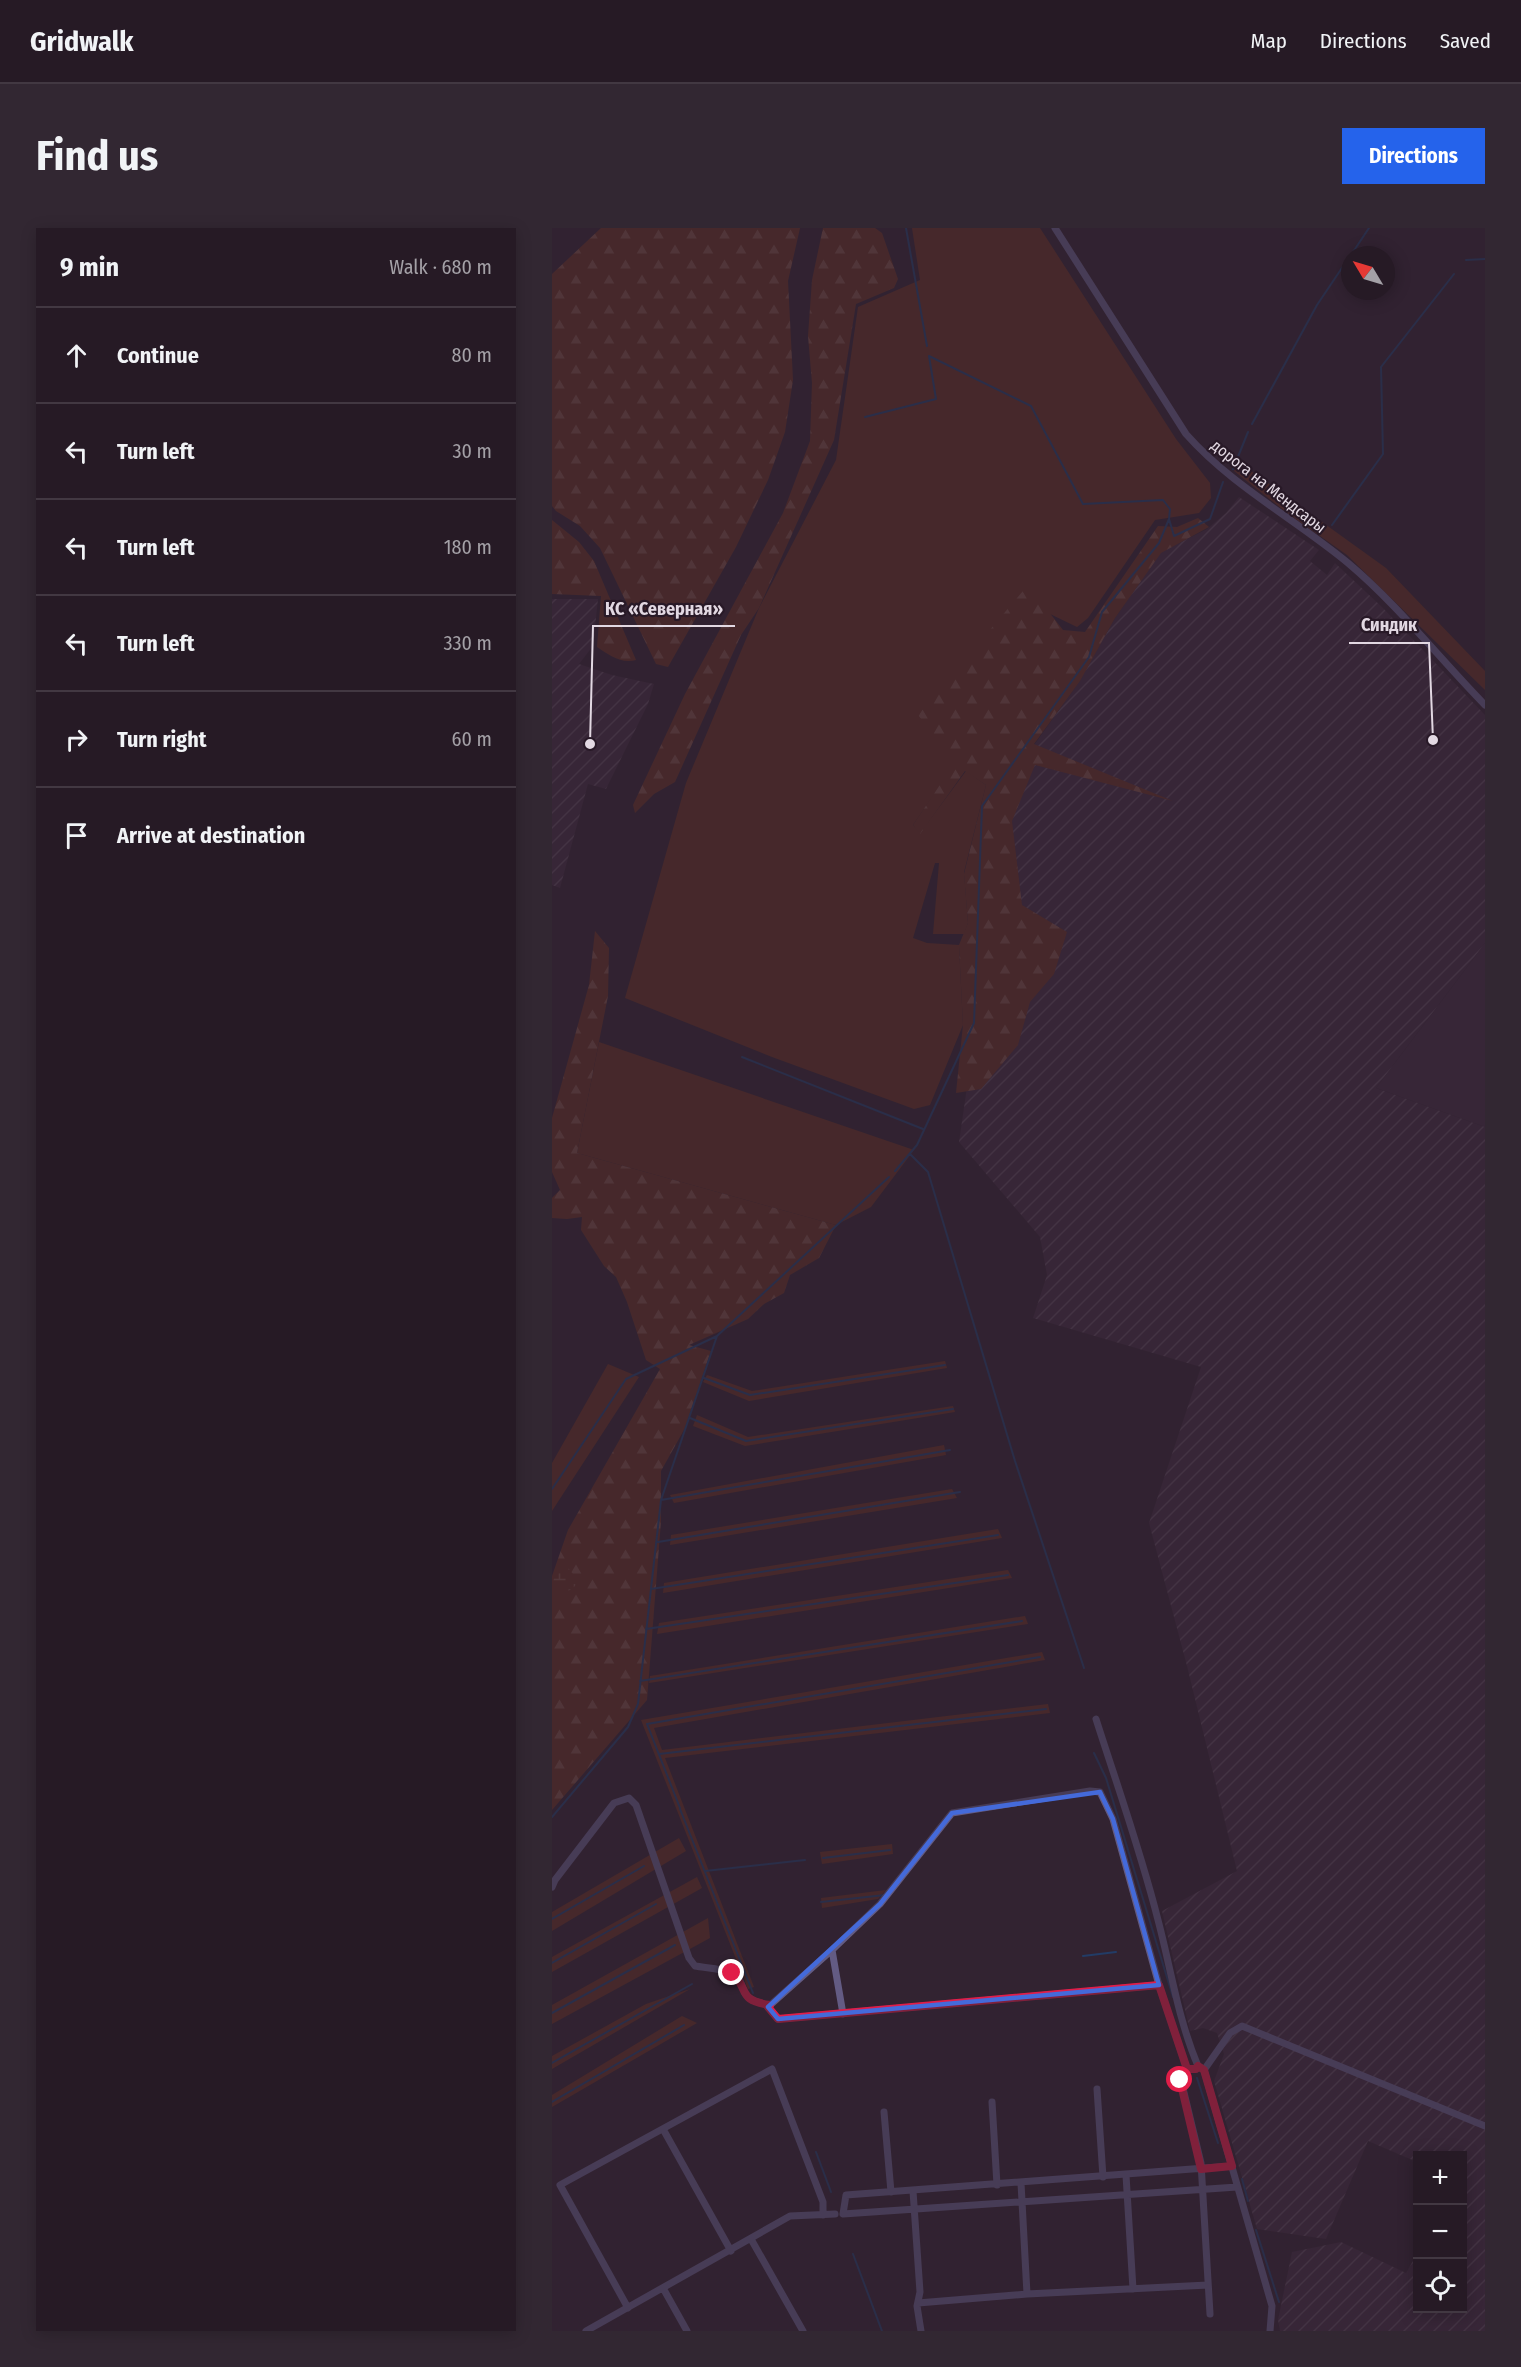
<!DOCTYPE html>
<html lang="en">
<head>
<meta charset="utf-8">
<style>
  :root { --surface:#261a25; --page:#322732; --text:#f1f3f6; --muted:#a4a1a7; --line:#423842; --accent:#2563eb }
  body { margin:0; font-family:"Fira Sans Condensed",sans-serif; background:var(--page); color:var(--text) }
  .controls { position:absolute; right:18px; bottom:18px; display:grid; overflow:hidden; border-radius:0px; box-shadow:0 3px 15px #0003 }
  .controls button { width:54px; height:54px; display:grid; place-items:center; padding:0; border:0; border-bottom:2px solid var(--line); background:var(--surface); color:var(--text); font:30px sans-serif }
  .compass { position:absolute; left:789px; top:18px; width:54px; height:54px; border-radius:50%; background:var(--surface); box-shadow:0 3px 15px #0003; rotate:308deg }
  .stop { position:absolute; width:18px; height:18px; margin:-14px; border:4px solid #e11d48; border-radius:50%; background:#fff }
  .stop.end { background:#e11d48; border-color:#fff; box-shadow:0 2px 6px #0008 }
  .list { margin:0; padding:0; list-style:none }
  h2 { display:flex; justify-content:space-between; align-items:center; height:78px; margin:0; padding:0 24px; font-size:26px }
  h2 small { font-size:20px; font-weight:400; color:var(--muted) }
  .list li { display:grid; grid-template-columns:39px 1fr auto; gap:18px; align-items:center; box-sizing:border-box; height:96px; padding:0 24px; border-top:2px solid var(--line) }
  .list b { display:block; font-size:22px; white-space:nowrap }
  .list em { font-size:20px; font-style:normal; color:var(--muted) }
  .icon { flex:none; width:33px; height:33px; fill:none; stroke:currentColor; stroke-width:2; stroke-linecap:round; stroke-linejoin:round }
  .map { position:relative; flex:none; width:933px; height:2103px; overflow:hidden; border-radius:0px }
  header { display:flex; align-items:center; gap:36px; box-sizing:border-box; height:84px; padding:0 30px; background:var(--surface); border-bottom:2px solid var(--line) }
  header strong { font-size:28px }
  nav { display:flex; gap:33px; margin-inline-start:auto; font-size:21px }
  .intro { display:flex; align-items:center; justify-content:space-between; box-sizing:border-box; height:144px; padding:0 36px }
  h1 { margin:0; font-size:42px }
  .button { padding:15px 27px; border-radius:0px; background:var(--accent); color:#fff; font-size:21px; font-weight:700 }
  main { display:flex; gap:36px; padding:0 36px }
  aside { flex:1; background:var(--surface); border-radius:0px; box-shadow:0 3px 15px #0003 }
  .map>svg:first-child { display:block }
  .built { fill:#3e2a3e }
  .industrial { fill:url(#industrial-furrows) }
  .grass { fill:#603024 }
  .forest { fill:url(#forest-firs) }
  .wetland { fill:url(#wetland-marsh) }
  .lines { fill:none; stroke-linecap:round; stroke-linejoin:round }
  .stream { stroke:#223c66; stroke-width:2 }
  .minor { stroke:#635b83; stroke-width:7 }
  .route { stroke:#e11d48; stroke-width:8 }
  .marked { fill:none; stroke:#446ada; stroke-width:4.5; stroke-linejoin:round }
  .labels { text-anchor:middle; stroke-width:4.5; stroke-linejoin:round; paint-order:stroke }
  .street-label { font-size:16px; fill:#e2d8e2; stroke:#281927 }
  .leader { fill:none; stroke:#e2d8e2; stroke-width:2 }
  .callout-dot { fill:#e2d8e2; stroke:#281927; stroke-width:2 }
  .callout-label { font-size:18px; text-anchor:middle; font-weight:bold; fill:#e2d8e2; stroke:#281927; stroke-width:4.5; stroke-linejoin:round; paint-order:stroke }
</style>
</head>
<body>
<header>
<strong>Gridwalk</strong>
<nav><a>Map</a><a>Directions</a><a>Saved</a></nav>
</header>
<div class="intro"><h1>Find us</h1><a class="button">Directions</a></div>
<main>
<aside>
<h2>9 min<small>Walk · 680 m</small></h2>
<ul class="list">
<li><svg class="icon" aria-label="ahead" viewBox="0 0 24 24"><path d="M12 20V5M6 11l6-6 6 6"/></svg><div><b>Continue</b></div><em>80 m</em></li>
<li><svg class="icon" aria-label="left" viewBox="0 0 24 24"><path d="M17 20v-9H6M10 6l-5 5 5 5"/></svg><div><b>Turn left</b></div><em>30 m</em></li>
<li><svg class="icon" aria-label="left" viewBox="0 0 24 24"><path d="M17 20v-9H6M10 6l-5 5 5 5"/></svg><div><b>Turn left</b></div><em>180 m</em></li>
<li><svg class="icon" aria-label="left" viewBox="0 0 24 24"><path d="M17 20v-9H6M10 6l-5 5 5 5"/></svg><div><b>Turn left</b></div><em>330 m</em></li>
<li><svg class="icon" aria-label="right" viewBox="0 0 24 24"><path d="M7 20v-9h11M14 6l5 5-5 5"/></svg><div><b>Turn right</b></div><em>60 m</em></li>
<li><svg class="icon" aria-label="arrive" viewBox="0 0 24 24"><path d="M6 21V4h12l-3 4 3 4H6"/></svg><div><b>Arrive at destination</b></div></li>
</ul>
</aside>
<div class="map">
<svg width="933" height="2103" viewBox="0 0 933 2103">
  <defs>
    <pattern id="industrial-furrows" width="10" height="10" patternUnits="userSpaceOnUse" patternTransform="scale(1.5)"><rect width="10" height="10" fill="#3e2a3e"/><path d="M-1 1l2-2M0 10L10 0M9 11l2-2" fill="none" stroke="#5a485a"/></pattern>
    <pattern id="forest-firs" width="22" height="20" patternUnits="userSpaceOnUse" patternTransform="scale(1.5)"><rect width="22" height="20" fill="#603024"/><path d="M5 1l3.5 6h-7zM16 11l3.5 6h-7z" fill="#764d44"/></pattern>
    <pattern id="wetland-marsh" width="20" height="14" patternUnits="userSpaceOnUse" patternTransform="scale(1.5)"><rect width="20" height="14" fill="#603024"/><path d="M1 5h8M5 5V1M11 12h8M15 12V8" fill="none" stroke="#764d44"/></pattern>
  </defs>
  <rect width="100%" height="100%" fill="#322331"/>
  <!-- built -->
  <path class="built" d="M933,715v184l-109,-39z"/>
  <!-- industrial -->
  <path class="industrial" d="M687,269l80,53 -9,11 17,14 8,-12 47,44 103,108v228l-109,145 109,39v1204h-205l-2,-11 14,-68 49,-10 65,31 11,-19 1,54h44v-152h-44l-1,6 -49,-21 -42,98 -69,-10 -43,-148 10,-27 -7,-21 -14,-5 -13,3 -28,-120 75,-40 -50,-205 -38,-143 52,-156 -168,-49 14,-43 -7,-38 -81,-95 16,-110 12,-221 92,-129 36,-64 46,-66 46,-23 19,-16z
    M0,371h46l-5,47 -14,18 33,11 42,9 -6,20 -42,85 -18,-5 -28,104 -8,-3z"/>
  <!-- grass -->
  <path class="grass" d="M360,0h128l136,211 34,44 1,15 -12,15 -44,7 -67,98 -11,9 -29,-14 -91,148 -44,64 7,8 46,-62 20,14 -22,87 4,51 -4,11h-31l6,-71h-4l-22,75 14,5 32,2 4,80 -33,80 -16,4 -142,-52 -147,-59 61,-215 73,-175 77,-148 22,-153 62,-27z
    M688,235l146,105 99,103v19l-138,-135 -61,-43 -52,-41z
    M47,814l315,108 -43,57 -35,18 -259,-72z
    M393,1133l2,7 -198,33 -46,-19 4,-7 45,16z
    M56,1136l31,13 -87,134v-48z
    M401,1178l2,6 -210,34 -52,-20 4,-11 51,22z
    M392,1217l2,10 -272,48 -4,-8z
    M400,1261l5,9 -287,47 1,-10z
    M446,1301l4,9 -339,55 1,-10z
    M456,1342l4,8 -355,56 2,-11z
    M473,1388l3,8 -379,59 1,-7z
    M490,1424l3,8 -391,68 8,22 386,-46 2,9 -385,45 89,229 -6,2 -107,-269z
    M127,1610l7,13 -134,80v-19z
    M340,1616l1,10 -71,10 -2,-12z
    M145,1649l5,11 -150,84v-15z
    M334,1662l-8,9 -56,9 -1,-10z
    M156,1690l2,20 -158,86v-19z
    M138,1761l-138,80v-13l94,-52z
    M130,1788l15,7 -145,84v-12z"/>
  <!-- forest -->
  <path class="forest" d="M49,0h199l-12,53 5,99 -8,52 -17,48 -32,67 -68,120 -12,-3 -56,-116 -20,-22 -24,-15 -4,-5v-232z
    M271,0h52l7,5 16,46 -4,9 -38,16 -22,136 -75,168 -18,27 -66,147 -21,12 -19,19 -2,-8 52,-111 98,-181 27,-72 2,-58 -4,-47 4,-56z
    M646,290l11,9 -48,26 -46,65 -35,63 -46,63 139,57 -138,-36 -23,56 10,84 45,27 -13,42 -24,28 -12,43 -37,44 -25,4 7,-68 -4,-80 9,-22 -4,-49 22,-89 -21,-14 -45,63 -7,-9 43,-64 -38,-46 110,-130 35,45 22,2 73,-106 19,1z
    M0,292l27,22 15,19 42,99c-15,4 -27,-5 -39,-13l4,-51 -49,-2z
    M43,703l14,17 -1,48 -31,157 259,72 -17,33 -29,17 -6,18 -20,11 -16,15 -59,26 22,6 -26,77 -24,43v50l-14,179 -95,110v-234l16,-46 92,-161 -14,-9 -19,-58 -11,-25 -12,-11 -23,-36 1,-13 -15,2 -15,-1v-20l8,-8 -8,-18v-54l37,-133z"/>
  <!-- wetland -->
  <path class="wetland" d="M6,1339l10,1 10,12 -3,6 -8,6 -12,-1 -3,-7z"/>
  <g class="lines">
    <!-- stream -->
    <path class="stream" d="M354,0l21,118
      M799,27l18,-27
      M914,32l19,-1
      M377,128l102,50 52,98 80,-4 7,9 -1,10
      M313,189l71,-18 -7,-43
      M700,196l65,-119 33,-49
      M681,241l15,-37
      M780,297l51,-71 -2,-87 73,-93
      M190,829l181,72
      M358,926l18,18 87,289 69,207
      M343,943l22,-26 57,-122 8,-217 107,-149 13,-45 57,-69 10,-24 5,17 36,-17 13,-37
      M152,1150l46,17 195,-30
      M138,1190l56,23 207,-32
      M0,1261l74,-110 91,-43 172,-159
      M109,1272l289,-50
      M106,1314l302,-50
      M99,1361l347,-54
      M94,1401l362,-54
      M88,1453l382,-60
      M542,1525l12,25 67,219
      M107,1526l387,-45
      M128,1580l-33,-84 393,-67
      M128,1581l73,184
      M0,1589l76,-90 10,-23 23,-204 56,-164
      M271,1630l67,-8
      M153,1643l100,-11
      M269,1674l64,-7
      M0,1691l92,-53
      M531,1728l33,-4
      M0,1735l104,-59
      M0,1785l123,-68
      M0,1835l140,-79
      M645,1850l21,65
      M0,1874l132,-77
      M264,1924l15,40
      M690,1951l6,22
      M704,2002l23,72
      M301,2026l29,77"/>
    <!-- minor -->
    <path class="minor" d="M503,0l131,206c46,52 109,85 162,129 50,42 91,95 137,142
      M544,1491c21,66 45,133 62,201 13,49 20,99 40,146
      M0,1659l3,-7 59,-77 15,-5 7,7 53,153 6,8c11,2 28,2 38,8 16,8 0,25 36,31
      M280,1722l-64,57 10,12 381,-34
      M291,1786l-11,-64 48,-46 72,-91 138,-22 10,1 13,27 46,166 28,84h9l2,-3 6,4 68,236 -2,25
      M652,1842l26,-37 12,-7 243,100
      M629,1852l20,83 9,151
      M545,1861l6,88
      M440,1874l5,83
      M332,1884l7,80
      M111,1901l68,122
      M680,1938l-386,29 -3,19 394,-27
      M574,1947l7,114
      M469,1955l6,111
      M361,1963l7,101 -3,14 4,25
      M199,2011l52,92
      M111,2060l24,43
      M366,2075l109,-9 181,-9
      M76,2080l-68,-123 212,-116 51,133v13
      M34,2103l204,-115 45,-2"/>
  </g>
  <g class="lines">
    <!-- route -->
    <path class="route" d="M180,1745c18,16 4,27 38,32l-2,2 10,12 381,-34 28,84h9l2,-3 6,4 28,96 -31,3 -21,-89"/>
  </g>
  <!-- marked area -->
  <path d="M0 0H933V2103H0ZM548,1564l13,27 46,166 -381,34 -10,-12 112,-103 72,-91z" fill="#322331" fill-opacity=".55" fill-rule="evenodd"/>
  <path class="marked" d="M548,1564l13,27 46,166 -381,34 -10,-12 112,-103 72,-91z"/>
  <g class="labels">
    <!-- street labels -->
    <g class="street-label">
      <text transform="translate(717 258) rotate(38)" y="6">дорога на Мендсары</text>
    </g>
  </g>
  <!-- callouts -->
  <path class="leader" d="M38 516L41 398H183M881 512L877 415H797"/>
  <g class="callout-dot">
    <circle cx="38" cy="516" r="6"/>
    <circle cx="881" cy="512" r="6"/>
  </g>
  <g class="callout-label">
    <text x="112" y="387">КС «Северная»</text>
    <text x="837" y="403">Синдик</text>
  </g>
</svg>
<div class="controls">
<button>+</button>
<button>−</button>
<button><svg class="icon" aria-label="locate" viewBox="0 0 24 24"><circle cx="12" cy="12" r="6"/><path d="M12 2v4M12 18v4M2 12h4M18 12h4"/></svg></button>
</div>
<svg class="compass" viewBox="-18 -18 36 36"><path d="M0-13l5 13h-10z" fill="#e53935"/><path d="M0 13l5-13h-10z" fill="#a4a1a7"/></svg>
<div class="stop" style="left:628px;top:1852px"></div>
<div class="stop end" style="left:180px;top:1745px"></div>
</div>
</main>
</body>
</html>
